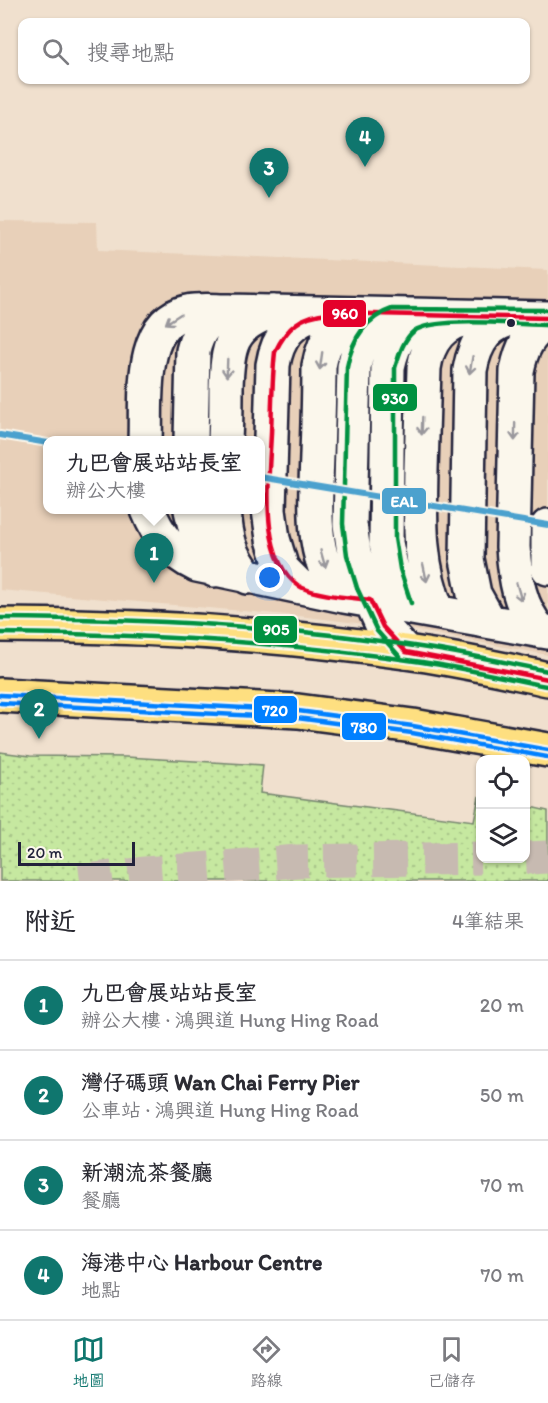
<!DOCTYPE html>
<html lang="zh-TW">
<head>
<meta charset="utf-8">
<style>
  :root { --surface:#fff; --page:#f7f7f7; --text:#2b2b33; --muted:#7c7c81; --line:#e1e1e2; --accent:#0f766e }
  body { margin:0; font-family:Itim,"LXGW WenKai TC",sans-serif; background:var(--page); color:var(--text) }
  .controls { position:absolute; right:18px; bottom:18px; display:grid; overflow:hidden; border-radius:12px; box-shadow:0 2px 4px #0004 }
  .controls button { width:54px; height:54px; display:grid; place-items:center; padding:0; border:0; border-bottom:2px solid var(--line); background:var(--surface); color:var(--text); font:30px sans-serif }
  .scale { position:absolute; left:18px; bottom:15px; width:117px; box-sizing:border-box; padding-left:6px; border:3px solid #22223b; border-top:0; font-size:16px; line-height:21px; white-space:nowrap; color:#22223b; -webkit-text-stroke:4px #fbf7ec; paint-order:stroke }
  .you { position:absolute; left:270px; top:578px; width:21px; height:21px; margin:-15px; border:4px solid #fff; border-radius:50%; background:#1a73e8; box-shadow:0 0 0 9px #1a73e833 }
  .badge { display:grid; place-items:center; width:39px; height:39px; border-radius:50%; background:var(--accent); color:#fff; font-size:20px; font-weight:700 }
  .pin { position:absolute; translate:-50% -50px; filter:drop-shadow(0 2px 3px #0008) }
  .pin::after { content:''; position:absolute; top:32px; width:21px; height:18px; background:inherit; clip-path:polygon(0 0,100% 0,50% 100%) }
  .popup { position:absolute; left:43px; top:436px; width:222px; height:78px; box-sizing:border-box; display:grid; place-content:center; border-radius:12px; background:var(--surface); filter:drop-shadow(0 2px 4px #0005); font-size:20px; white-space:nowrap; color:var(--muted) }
  .popup b { font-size:22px; color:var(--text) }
  .popup::after { content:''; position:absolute; left:50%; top:100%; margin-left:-12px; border:12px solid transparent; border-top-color:var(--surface) }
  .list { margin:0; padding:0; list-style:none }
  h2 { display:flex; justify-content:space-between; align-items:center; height:78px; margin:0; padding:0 24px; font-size:26px }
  h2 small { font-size:20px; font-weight:400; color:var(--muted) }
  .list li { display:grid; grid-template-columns:39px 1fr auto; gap:18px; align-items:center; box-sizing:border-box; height:90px; padding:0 24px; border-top:2px solid var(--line) }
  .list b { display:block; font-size:22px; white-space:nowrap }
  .list p { margin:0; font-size:20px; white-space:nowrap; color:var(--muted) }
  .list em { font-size:20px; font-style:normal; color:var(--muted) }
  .icon { flex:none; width:33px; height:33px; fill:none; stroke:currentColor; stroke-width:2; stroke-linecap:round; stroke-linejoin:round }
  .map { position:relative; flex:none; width:548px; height:881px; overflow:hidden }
  .search { position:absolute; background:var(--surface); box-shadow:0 2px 4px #0004; left:18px; right:18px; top:18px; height:66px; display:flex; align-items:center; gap:15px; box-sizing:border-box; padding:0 21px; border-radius:12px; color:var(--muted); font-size:22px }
  .sheet { height:438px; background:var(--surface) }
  nav { display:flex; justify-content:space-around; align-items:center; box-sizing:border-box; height:84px; border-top:2px solid var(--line); background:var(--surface); font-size:16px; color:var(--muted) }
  nav a { display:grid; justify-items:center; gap:3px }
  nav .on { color:var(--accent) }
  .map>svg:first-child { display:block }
  .built { fill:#e8d0b9; fill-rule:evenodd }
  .park { fill:url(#park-dots); stroke:#74856e; stroke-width:1.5 }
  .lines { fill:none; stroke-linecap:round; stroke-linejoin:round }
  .highway-tunnel { stroke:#c7bab1; stroke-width:33; stroke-dasharray:33 16; stroke-linecap:butt }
  .minor-casing { stroke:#22223b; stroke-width:38 }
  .major-casing { stroke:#22223b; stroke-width:38 }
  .minor { stroke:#fbf7ec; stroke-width:33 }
  .major { stroke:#fedf80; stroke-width:33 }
  .bus-1-casing { stroke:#fbf7ec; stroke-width:9 }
  .bus-2-casing { stroke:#fbf7ec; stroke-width:9 }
  .bus-3-casing { stroke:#fbf7ec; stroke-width:9 }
  .bus-4-casing { stroke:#fbf7ec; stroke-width:9 }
  .bus-5-casing { stroke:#fbf7ec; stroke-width:9 }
  .bus-1 { stroke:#e4002b; stroke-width:4.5 }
  .bus-2 { stroke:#009140; stroke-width:4.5 }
  .bus-3 { stroke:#009140; stroke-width:4.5 }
  .bus-4 { stroke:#0080ff; stroke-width:4.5 }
  .bus-5 { stroke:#0080ff; stroke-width:4.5 }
  .metro-1-casing { stroke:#fbf7ec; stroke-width:10 }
  .metro-1 { stroke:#4ca1ce; stroke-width:6 }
  .oneway { stroke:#99979c }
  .bus-dot { fill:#22223b; stroke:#fbf7ec; stroke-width:2 }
  .line-badge { stroke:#fbf7ec; stroke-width:2 }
  .badge-label { font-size:16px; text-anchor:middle; font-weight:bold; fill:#fff }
</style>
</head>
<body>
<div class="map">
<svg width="548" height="881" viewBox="0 0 548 881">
  <defs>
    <pattern id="park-dots" width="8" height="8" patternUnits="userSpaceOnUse" patternTransform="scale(1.5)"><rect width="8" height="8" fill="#c6e8a0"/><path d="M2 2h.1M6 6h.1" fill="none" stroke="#aac78b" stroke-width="1.8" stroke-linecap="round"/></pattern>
  </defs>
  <rect width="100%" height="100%" fill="#f0e0ce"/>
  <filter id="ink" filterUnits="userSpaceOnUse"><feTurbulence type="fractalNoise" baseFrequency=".0167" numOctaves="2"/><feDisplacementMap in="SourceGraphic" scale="12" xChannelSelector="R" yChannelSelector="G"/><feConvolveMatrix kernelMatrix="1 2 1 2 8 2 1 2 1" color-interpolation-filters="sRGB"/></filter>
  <g filter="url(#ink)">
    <!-- built -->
    <path class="built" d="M0,221l97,1 1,28 450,20v385l-134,-25 -115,-14 -299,-26zM48,440h212v70h-212z"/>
    <!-- park -->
    <path class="park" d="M0,752l30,4 96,1 137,8 -3,28 214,28 5,-25 1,62h46v-52l22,5v70h-548z"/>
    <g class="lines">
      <!-- highway-tunnel -->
      <path class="highway-tunnel" d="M526,858l22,-1
        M80,881l65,-8 153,-12 182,-3"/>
      <defs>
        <path id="minor" d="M402,316c-30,2 -43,24 -48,51l-4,157 4,29 10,32 19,42 23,25
          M145,440c2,-38 -8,-117 42,-128 13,-3 28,-1 42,-1l319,7
          M191,440l2,-89c5,-22 15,-33 36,-40
          M225,440c1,-17 1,-34 1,-52 1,-39 4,-64 46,-76
          M148,510c10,25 23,43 49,55l147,31 204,36
          M191,510l8,34 15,26
          M224,510c2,27 6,45 24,67
          M548,526v42
          M300,587l-18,-18 -9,-30 -4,-29 4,-145c4,-26 19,-48 47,-51
          M344,596c-36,-32 -28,-98 -27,-141 1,-30 2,-59 2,-89 5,-27 18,-48 48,-51
          M404,606l-8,-18 -10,-45 2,-176c6,-28 17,-45 46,-51
          M438,612c-20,-46 -18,-93 -17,-142 1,-34 2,-68 3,-102 4,-27 18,-47 47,-50
          M489,621l-15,-27 -7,-35 3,-189c5,-28 18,-49 48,-52
          M540,631c-21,-24 -25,-53 -27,-84l4,-176c4,-21 11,-38 31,-48"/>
        <path id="major" d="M0,625c135,0 270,8 405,27 48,6 95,17 143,27
          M0,695l298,16 115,15 135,24"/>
      </defs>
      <!-- minor casing -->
      <use href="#minor" class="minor-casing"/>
      <!-- major casing -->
      <use href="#major" class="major-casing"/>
      <!-- minor -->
      <use href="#minor" class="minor"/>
      <!-- major -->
      <use href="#major" class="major"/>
      <defs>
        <path id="bus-1" d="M548,318l-219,-5c-28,2 -42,14 -54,39 -3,27 -3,55 -4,82 -2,43 -13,124 28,152 13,9 54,12 71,14l13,27 23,25 142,27"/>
        <path id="bus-2" d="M411,603l-11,-34 -5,-31v-170c4,-13 8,-28 19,-37 21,-15 106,-6 134,-6
          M0,633c141,1 282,8 422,29 42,6 83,16 124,24"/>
        <path id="bus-3" d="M0,618c143,1 286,7 427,30 41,6 81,15 121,23
          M400,657l-23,-26 -20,-43 -10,-33 -4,-31 4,-157c5,-28 18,-49 45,-58l156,1"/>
        <path id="bus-4" d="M0,695l298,16 115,15 135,24"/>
        <path id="bus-5" d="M0,703l297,15 115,15 135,24"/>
      </defs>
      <!-- bus-1 casing -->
      <use href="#bus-1" class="bus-1-casing"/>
      <!-- bus-2 casing -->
      <use href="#bus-2" class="bus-2-casing"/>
      <!-- bus-3 casing -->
      <use href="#bus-3" class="bus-3-casing"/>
      <!-- bus-4 casing -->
      <use href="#bus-4" class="bus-4-casing"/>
      <!-- bus-5 casing -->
      <use href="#bus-5" class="bus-5-casing"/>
      <!-- bus-1 -->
      <use href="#bus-1" class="bus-1"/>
      <!-- bus-2 -->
      <use href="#bus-2" class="bus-2"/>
      <!-- bus-3 -->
      <use href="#bus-3" class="bus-3"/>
      <!-- bus-4 -->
      <use href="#bus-4" class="bus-4"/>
      <!-- bus-5 -->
      <use href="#bus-5" class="bus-5"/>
      <defs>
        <path id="metro-1" d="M0,435l48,8
          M260,477l288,48"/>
      </defs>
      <!-- metro-1 casing -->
      <use href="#metro-1" class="metro-1-casing"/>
      <!-- metro-1 -->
      <use href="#metro-1" class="metro-1"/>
    </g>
    <!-- one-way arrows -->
    <defs><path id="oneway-shaft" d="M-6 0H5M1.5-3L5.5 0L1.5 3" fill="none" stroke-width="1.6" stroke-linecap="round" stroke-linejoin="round" transform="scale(1.5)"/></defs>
    <g class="oneway">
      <use href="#oneway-shaft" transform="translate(173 319) rotate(147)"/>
      <use href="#oneway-shaft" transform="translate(321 361) rotate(98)"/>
      <use href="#oneway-shaft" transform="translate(471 365) rotate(100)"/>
      <use href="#oneway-shaft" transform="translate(227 368) rotate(92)"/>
      <use href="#oneway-shaft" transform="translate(422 426) rotate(92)"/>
      <use href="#oneway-shaft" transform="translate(515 432) rotate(91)"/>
      <use href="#oneway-shaft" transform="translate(323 559) rotate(74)"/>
      <use href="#oneway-shaft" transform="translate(425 573) rotate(78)"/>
      <use href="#oneway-shaft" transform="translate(519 592) rotate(74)"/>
    </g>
  </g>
  <!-- markers -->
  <circle class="bus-dot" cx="511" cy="323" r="5"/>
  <g class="line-badge">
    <rect x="322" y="299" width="45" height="29" rx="6" fill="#e4002b"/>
    <rect x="372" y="383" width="46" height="29" rx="6" fill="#009140"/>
    <rect x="381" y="487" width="46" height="28" rx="6" fill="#4ca1ce"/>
    <rect x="253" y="615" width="45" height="29" rx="6" fill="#009140"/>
    <rect x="253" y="695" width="45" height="29" rx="6" fill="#0080ff"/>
    <rect x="341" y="712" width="46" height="29" rx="6" fill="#0080ff"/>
  </g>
  <g class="badge-label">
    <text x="345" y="319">960</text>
    <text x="395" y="404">930</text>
    <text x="404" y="507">EAL</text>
    <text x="276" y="635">905</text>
    <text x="275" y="716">720</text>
    <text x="364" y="733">780</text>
  </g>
</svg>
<div class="controls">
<button><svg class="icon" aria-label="locate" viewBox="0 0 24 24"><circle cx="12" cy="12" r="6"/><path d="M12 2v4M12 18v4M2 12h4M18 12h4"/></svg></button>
<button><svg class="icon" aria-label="layers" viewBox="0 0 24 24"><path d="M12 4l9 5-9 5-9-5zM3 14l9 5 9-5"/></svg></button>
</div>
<div class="scale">20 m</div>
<div class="you"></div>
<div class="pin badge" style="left:154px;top:583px">1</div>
<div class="popup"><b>九巴會展站站長室</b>辦公大樓</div>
<div class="pin badge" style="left:39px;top:739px">2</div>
<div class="pin badge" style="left:269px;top:198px">3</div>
<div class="pin badge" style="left:365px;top:167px">4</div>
<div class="search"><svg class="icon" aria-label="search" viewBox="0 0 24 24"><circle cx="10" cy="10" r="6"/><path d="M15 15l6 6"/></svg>搜尋地點</div>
</div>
<section class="sheet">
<h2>附近<small>4筆結果</small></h2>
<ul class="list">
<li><span class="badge">1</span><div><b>九巴會展站站長室</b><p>辦公大樓 · 鴻興道 Hung Hing Road</p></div><em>20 m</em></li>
<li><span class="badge">2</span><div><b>灣仔碼頭 Wan Chai Ferry Pier</b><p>公車站 · 鴻興道 Hung Hing Road</p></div><em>50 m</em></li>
<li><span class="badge">3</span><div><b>新潮流茶餐廳</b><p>餐廳</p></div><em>70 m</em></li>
<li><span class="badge">4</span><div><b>海港中心 Harbour Centre</b><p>地點</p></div><em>70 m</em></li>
</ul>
</section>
<nav>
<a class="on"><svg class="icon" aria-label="map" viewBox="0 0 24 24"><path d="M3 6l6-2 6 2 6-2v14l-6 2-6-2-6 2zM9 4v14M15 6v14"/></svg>地圖</a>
<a><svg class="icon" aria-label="directions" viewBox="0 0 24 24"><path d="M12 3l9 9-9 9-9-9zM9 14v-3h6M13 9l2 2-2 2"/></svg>路線</a>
<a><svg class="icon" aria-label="saved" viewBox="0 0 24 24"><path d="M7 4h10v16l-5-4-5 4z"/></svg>已儲存</a>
</nav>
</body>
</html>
